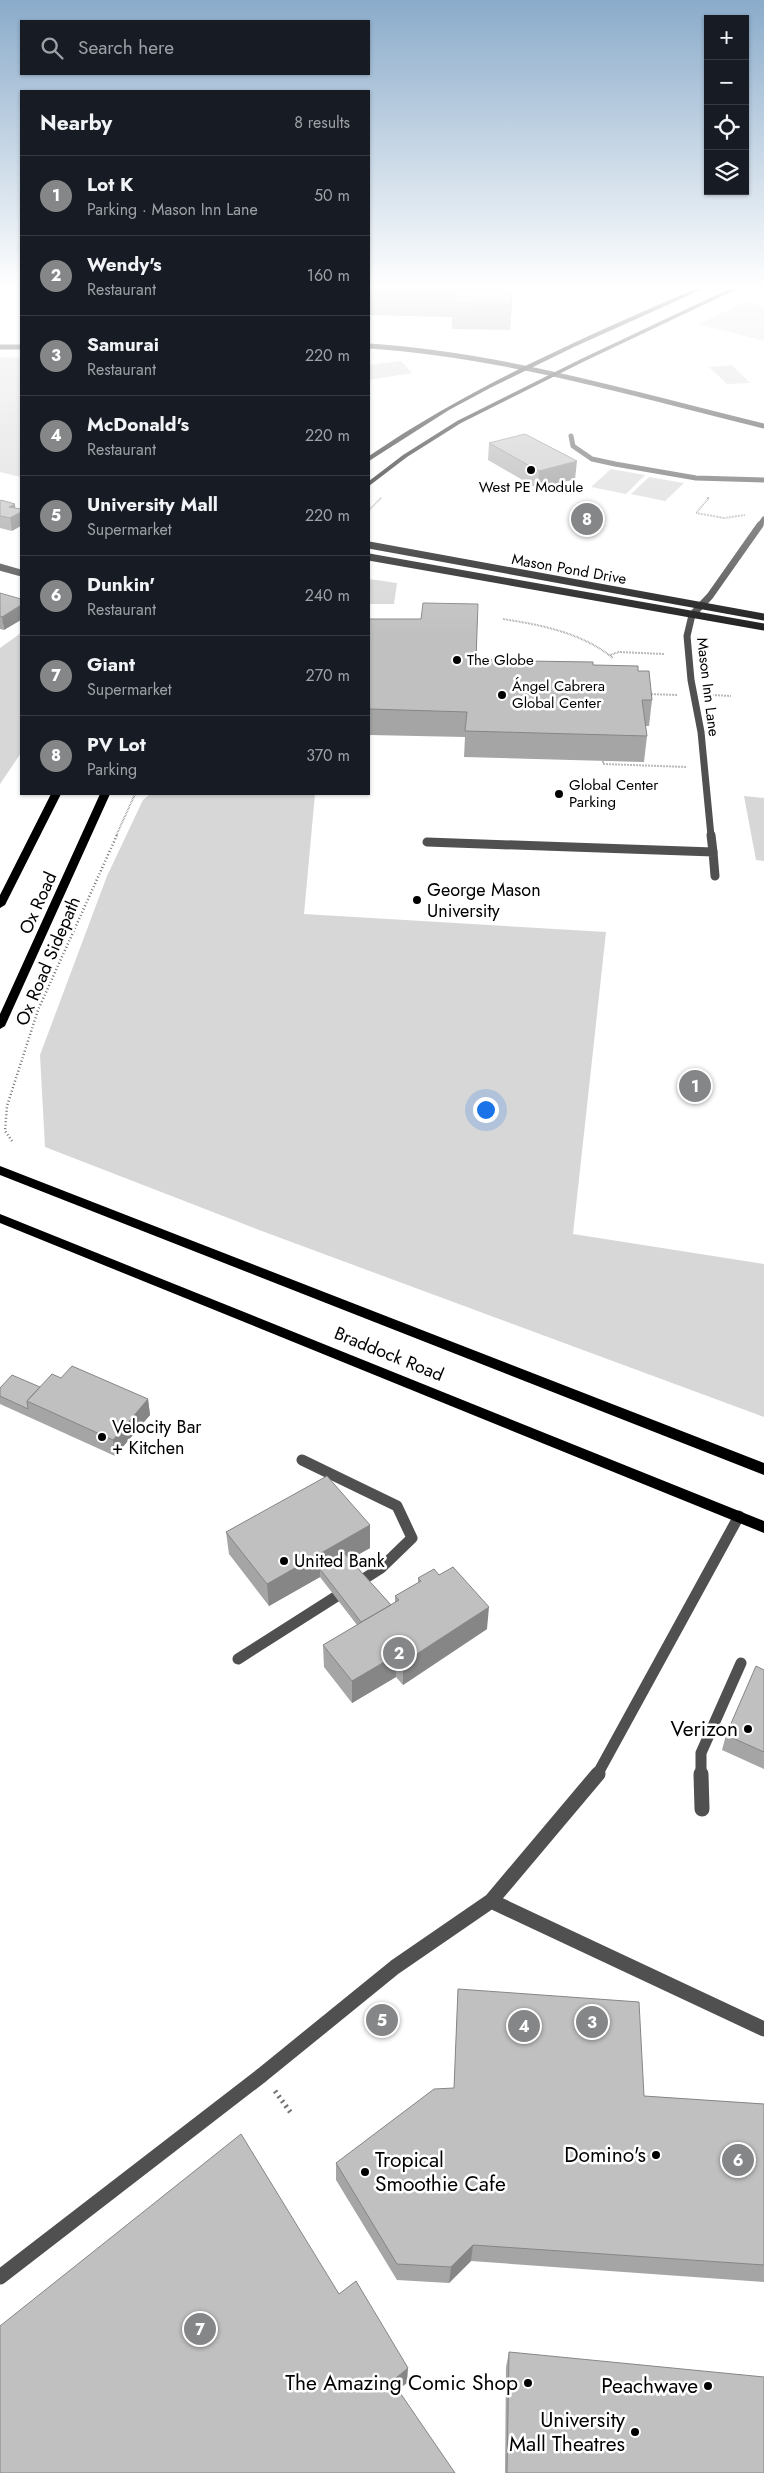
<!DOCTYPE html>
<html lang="en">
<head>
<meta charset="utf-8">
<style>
  :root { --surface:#171b24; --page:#242831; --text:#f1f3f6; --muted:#9ea1a6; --line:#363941; --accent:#858687 }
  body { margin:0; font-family:Jost,sans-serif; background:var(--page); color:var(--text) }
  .controls { position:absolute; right:15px; top:15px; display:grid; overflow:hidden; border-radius:0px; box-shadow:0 1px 4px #0004 }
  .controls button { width:45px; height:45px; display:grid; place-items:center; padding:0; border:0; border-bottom:1px solid var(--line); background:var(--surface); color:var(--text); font:25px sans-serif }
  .you { position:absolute; left:485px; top:1109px; width:18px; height:18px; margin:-12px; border:4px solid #fff; border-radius:50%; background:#1a73e8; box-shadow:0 0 0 8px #1a73e833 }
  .badge { display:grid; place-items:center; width:32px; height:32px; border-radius:50%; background:var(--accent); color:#fff; font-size:16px; font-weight:700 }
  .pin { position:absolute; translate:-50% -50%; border:2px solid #fff; box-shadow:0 1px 5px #0006 }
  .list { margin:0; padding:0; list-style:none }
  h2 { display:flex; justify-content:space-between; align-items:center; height:65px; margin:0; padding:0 20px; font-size:21px }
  h2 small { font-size:16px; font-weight:400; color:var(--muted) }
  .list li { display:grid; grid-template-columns:32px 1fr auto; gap:15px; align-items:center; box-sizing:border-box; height:80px; padding:0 20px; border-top:1px solid var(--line) }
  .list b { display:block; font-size:19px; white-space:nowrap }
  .list p { margin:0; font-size:16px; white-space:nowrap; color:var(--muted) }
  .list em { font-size:16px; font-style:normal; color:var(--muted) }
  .icon { flex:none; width:28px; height:28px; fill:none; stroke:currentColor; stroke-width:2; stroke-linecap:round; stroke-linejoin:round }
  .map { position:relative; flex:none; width:764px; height:2473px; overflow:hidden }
  .search { position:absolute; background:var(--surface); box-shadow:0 1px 4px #0004; left:20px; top:20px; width:350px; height:55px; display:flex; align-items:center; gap:12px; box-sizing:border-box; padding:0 18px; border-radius:0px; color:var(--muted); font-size:19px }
  .panel { position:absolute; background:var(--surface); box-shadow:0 1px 4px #0004; left:20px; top:90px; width:350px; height:705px; border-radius:0px }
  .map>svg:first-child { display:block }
  .green { fill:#d7d7d7 }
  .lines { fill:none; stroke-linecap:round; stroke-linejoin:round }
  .path-far2 { stroke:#727272; stroke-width:2; stroke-dasharray:0.5 1; stroke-linecap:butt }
  .path-far1 { stroke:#727272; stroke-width:2.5; stroke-dasharray:1 2.5; stroke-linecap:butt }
  .path { stroke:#727272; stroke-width:5; stroke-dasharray:2 4; stroke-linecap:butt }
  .lane-far3 { stroke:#505050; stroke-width:5 }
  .lane-far2 { stroke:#505050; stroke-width:9 }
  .lane-far1 { stroke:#505050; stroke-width:11 }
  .lane { stroke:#505050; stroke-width:15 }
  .street-far2 { stroke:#505050; stroke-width:5 }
  .street-far1 { stroke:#505050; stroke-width:7 }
  .street { stroke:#505050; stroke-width:9 }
  .secondary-far1 { stroke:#1d1d1d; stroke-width:5 }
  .secondary { stroke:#1d1d1d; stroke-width:7 }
  .primary { fill:#000; fill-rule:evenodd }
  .wall { fill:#a5a5a5 }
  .shaded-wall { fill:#868686 }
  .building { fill:#c0c0c0; stroke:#868686 }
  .poi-dot { fill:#000; stroke:#fff; stroke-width:2 }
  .labels { text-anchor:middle; stroke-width:5; stroke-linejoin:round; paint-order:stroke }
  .far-poi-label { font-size:15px; fill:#000; stroke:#fff; text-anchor:start }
  .far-street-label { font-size:15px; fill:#000; stroke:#fff }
  .poi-label { font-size:18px; fill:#000; stroke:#fff; text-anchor:start }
  .street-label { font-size:18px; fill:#000; stroke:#fff }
  .near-poi-label { font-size:21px; fill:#000; stroke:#fff; text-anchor:end }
</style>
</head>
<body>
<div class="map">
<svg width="764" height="2473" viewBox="0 0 764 2473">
  <rect width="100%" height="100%" fill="#fff"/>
  <!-- green -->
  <path class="green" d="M746,302l18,4v35l-65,-17z
    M0,357l21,1v119l-21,-5z
    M401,361l11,12 -43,7v-15z
    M732,365l18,18 -23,1 -18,-17z
    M611,469l34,6 -19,19 -35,-7z
    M649,477l35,6 -19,18 -34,-7z
    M369,579l28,4 -3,21h-25z
    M21,633v120l-21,31v-136z
    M150,794h165l-11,120 302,18 -33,302 191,30v153l-505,-187 -214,-83 -5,-92 67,-179 36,-76z
    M744,796l20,2v63l-8,-1z"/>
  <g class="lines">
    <!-- path-far2 -->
    <path class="path-far2" d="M751,295l12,-6
      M707,498h2l-13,15 28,5 21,-3
      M369,510l12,-12
      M503,619c39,6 79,14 110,39
      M610,655l9,-3 45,2
      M648,694l29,1
      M712,695l19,1
      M603,761v3l84,3
      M116,836l19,-42"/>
    <!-- path-far1 -->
    <path class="path-far1" d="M12,1141l-7,-10 2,-25 31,-96 79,-175"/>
    <!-- path -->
    <path class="path" d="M275,2091l16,22"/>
    <!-- lane-far3 -->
    <path class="lane-far3" d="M571,436l2,10 19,13 23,5 81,14 68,2"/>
    <!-- lane-far2 -->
    <path class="lane-far2" d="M427,842l286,10 2,24"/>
    <!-- lane-far1 -->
    <path class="lane-far1" d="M238,1659l143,-91 31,-30 -15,-32 -95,-46
      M597,1775l142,-259
      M701,1775v-22l40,-90"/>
    <!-- lane -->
    <path class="lane" d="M701,1774l1,35
      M491,1901l273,128
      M0,2277l262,-202 133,-108 96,-66 107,-127"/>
    <!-- street-far2 -->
    <path class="street-far2" d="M759,526l5,-7"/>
    <!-- street-far1 -->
    <path class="street-far1" d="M0,567l21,6
      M711,836l-10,-104 -10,-52 -4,-44 5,-21 18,-19 50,-71"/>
    <!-- street -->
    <path class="street" d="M711,835l2,17"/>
    <!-- secondary-far1 -->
    <path class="secondary-far1" d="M369,346c136,9 263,48 395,80
      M0,347h21"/>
    <!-- secondary -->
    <path class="secondary" d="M369,545l395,72
      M369,557l395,70"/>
    <!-- primary -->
    <path class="primary" d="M695,289h8l-129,58 -84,41 -41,22 -80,51v-5c101,-69 213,-118 326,-167z
      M729,289h8l-152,72 -124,62 -54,34 -38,29v-5l34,-26 54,-34 124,-62z
      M51,794h10l-56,111 -5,3v-13z
      M100,794h10l-105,232 -5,3v-15z
      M0,1166l764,297v12l-764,-300z
      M0,1214l764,307v12l-764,-310z"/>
  </g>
  <!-- wall -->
  <path class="wall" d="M369,289h144l-3,41 -58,-1v-12l-83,-2z
    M489,443l86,36 -37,10 -50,-29z
    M0,501l15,3 -3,27 -12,-3z
    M0,593l4,37 -4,-1z
    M369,619l107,40 18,4 99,2 45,6 14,29 -3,26h-4l2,10 -3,26 -180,-5 1,-20 -96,-2z
    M61,1378l87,21 2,16 -35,41 -115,-52v-16l40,-1z
    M370,1525v23l-20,11 41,46 4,-3v-6l23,-13v-5l69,51 -84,56 -7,-8 -44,26 -28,-36 -1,-22 34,-20 -37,-48 -51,29 -40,-52 -3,-22z
    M764,1670v99l-42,-19 4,-15z
    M458,1989l186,107 120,8v178l-293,-21 -22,22 -52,-3 -61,-100v-17l118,-75z
    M509,2352l255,121h-259l1,-106z"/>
  <!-- shaded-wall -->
  <path class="shaded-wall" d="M512,289h1l-3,41 1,-25z
    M577,461l-2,18 -37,10 1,-18z
    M15,504l1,11 5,-3v14l-9,5 -3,-24z
    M21,605v15l-17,10 -2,-13z
    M148,1399l2,16 -35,41 -2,-16z
    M370,1525v23l-46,26 -4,-5v8l-51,29 -2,-22z
    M489,1607l-2,22 -84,56v-22z
    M396,1655v22l-44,26v-22z
    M473,2245l-2,16 -22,22 2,-16z
    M408,2368l-1,15 -16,12 1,-14z"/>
  <!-- building -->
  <path class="building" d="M369,289h143l-1,16 -58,-2 1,-12z
    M525,434l52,27 -38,10 -50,-28z
    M1,500l14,4 -6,3 12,2v3l-11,6 -10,-2v-15z
    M0,593l21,6v6l-19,12 -2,-1z
    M423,603l55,1 -2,55 18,1v3l31,1v-3l68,1v3l45,1v5h11l3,29h-10l5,36 -182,-5 2,-19 -98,-3v-90h52z
    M72,1366l76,33 -35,41 -86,-39 25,-27 9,4z
    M12,1375l28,12 -13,14 1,8 -28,-13v-8z
    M327,1476l43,49 -103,59 -41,-52z
    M345,1554l46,51 -30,17 -41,-53z
    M453,1567l36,40 -86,56 -7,-8 -44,26 -29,-36 76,-45 -4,-4 26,-15 -3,-3 16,-9 5,6z
    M756,1666l8,4v82l-38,-17z
    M458,1989l181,13 5,94 120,8v161l-291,-20 -22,22 -54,-3 -61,-101 98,-74 20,-1z
    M241,2134l98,160 17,-13 52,87 -16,13 63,92h-455v-147z
    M509,2352l255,25v96h-256l-1,-1z"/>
  <!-- sky -->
  <linearGradient id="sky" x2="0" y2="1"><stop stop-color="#8aabca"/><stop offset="0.45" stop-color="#fff"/><stop offset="1" stop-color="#fff" stop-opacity="0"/></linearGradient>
  <rect width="764" height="636" fill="url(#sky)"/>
  <!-- markers -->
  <g class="poi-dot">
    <circle cx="531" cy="470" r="5"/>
    <circle cx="457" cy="660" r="5"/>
    <circle cx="502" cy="695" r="5"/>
    <circle cx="559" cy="794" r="5"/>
    <circle cx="417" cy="900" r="5"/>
    <circle cx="102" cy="1437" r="5"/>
    <circle cx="284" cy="1561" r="5"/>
    <circle cx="748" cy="1729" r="5"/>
    <circle cx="656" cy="2155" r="5"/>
    <circle cx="365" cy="2172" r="5"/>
    <circle cx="528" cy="2383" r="5"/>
    <circle cx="708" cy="2386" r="5"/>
    <circle cx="635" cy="2432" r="5"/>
  </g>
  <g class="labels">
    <!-- far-poi labels -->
    <g class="far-poi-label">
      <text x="531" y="492" text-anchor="middle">West PE Module</text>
      <text x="467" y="665">The Globe</text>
      <text x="512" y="691">Ángel Cabrera<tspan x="512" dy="17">Global Center</tspan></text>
      <text x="569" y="790">Global Center<tspan x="569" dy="17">Parking</tspan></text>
    </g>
    <!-- far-street labels -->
    <g class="far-street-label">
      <text transform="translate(569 569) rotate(10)" y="5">Mason Pond Drive</text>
      <text transform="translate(708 687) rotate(83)" y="5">Mason Inn Lane</text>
    </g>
    <!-- poi labels -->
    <g class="poi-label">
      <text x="427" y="896">George Mason<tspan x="427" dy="21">University</tspan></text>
      <text x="112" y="1433">Velocity Bar<tspan x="112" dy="21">+ Kitchen</tspan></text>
      <text x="294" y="1567">United Bank</text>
    </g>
    <!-- street labels -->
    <g class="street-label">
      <text transform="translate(38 903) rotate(-66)" y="6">Ox Road</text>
      <text transform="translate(48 961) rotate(-67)" y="6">Ox Road Sidepath</text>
      <text transform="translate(389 1354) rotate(22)" y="6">Braddock Road</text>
    </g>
    <!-- near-poi labels -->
    <g class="near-poi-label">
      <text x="738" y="1736">Verizon</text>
      <text x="646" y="2162">Domino's</text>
      <text x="375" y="2167" text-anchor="start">Tropical<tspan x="375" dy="24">Smoothie Cafe</tspan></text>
      <text x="518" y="2390">The Amazing Comic Shop</text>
      <text x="698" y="2393">Peachwave</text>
      <text x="625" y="2427">University<tspan x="625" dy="24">Mall Theatres</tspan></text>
    </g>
  </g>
</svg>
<div class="controls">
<button>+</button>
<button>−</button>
<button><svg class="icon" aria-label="locate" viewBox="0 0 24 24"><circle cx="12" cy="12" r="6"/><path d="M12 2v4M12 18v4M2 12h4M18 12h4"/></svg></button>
<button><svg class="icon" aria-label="layers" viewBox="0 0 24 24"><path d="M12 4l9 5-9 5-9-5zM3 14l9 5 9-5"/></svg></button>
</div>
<div class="you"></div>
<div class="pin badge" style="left:695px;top:1086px">1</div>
<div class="pin badge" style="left:399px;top:1653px">2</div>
<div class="pin badge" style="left:592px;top:2022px">3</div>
<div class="pin badge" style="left:524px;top:2026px">4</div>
<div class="pin badge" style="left:382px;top:2020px">5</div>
<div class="pin badge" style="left:738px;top:2160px">6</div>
<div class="pin badge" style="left:200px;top:2329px">7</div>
<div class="pin badge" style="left:587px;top:519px">8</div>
<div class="search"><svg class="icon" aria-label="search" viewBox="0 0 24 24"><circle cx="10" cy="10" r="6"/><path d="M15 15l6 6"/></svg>Search here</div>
<section class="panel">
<h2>Nearby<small>8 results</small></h2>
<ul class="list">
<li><span class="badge">1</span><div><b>Lot K</b><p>Parking · Mason Inn Lane</p></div><em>50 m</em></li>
<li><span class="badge">2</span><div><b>Wendy's</b><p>Restaurant</p></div><em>160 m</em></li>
<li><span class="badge">3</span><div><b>Samurai</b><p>Restaurant</p></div><em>220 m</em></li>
<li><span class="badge">4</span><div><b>McDonald's</b><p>Restaurant</p></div><em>220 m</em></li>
<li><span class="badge">5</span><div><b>University Mall</b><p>Supermarket</p></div><em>220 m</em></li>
<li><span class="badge">6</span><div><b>Dunkin'</b><p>Restaurant</p></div><em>240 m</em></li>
<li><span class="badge">7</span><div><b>Giant</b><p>Supermarket</p></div><em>270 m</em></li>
<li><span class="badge">8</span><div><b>PV Lot</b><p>Parking</p></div><em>370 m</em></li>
</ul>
</section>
</div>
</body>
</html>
